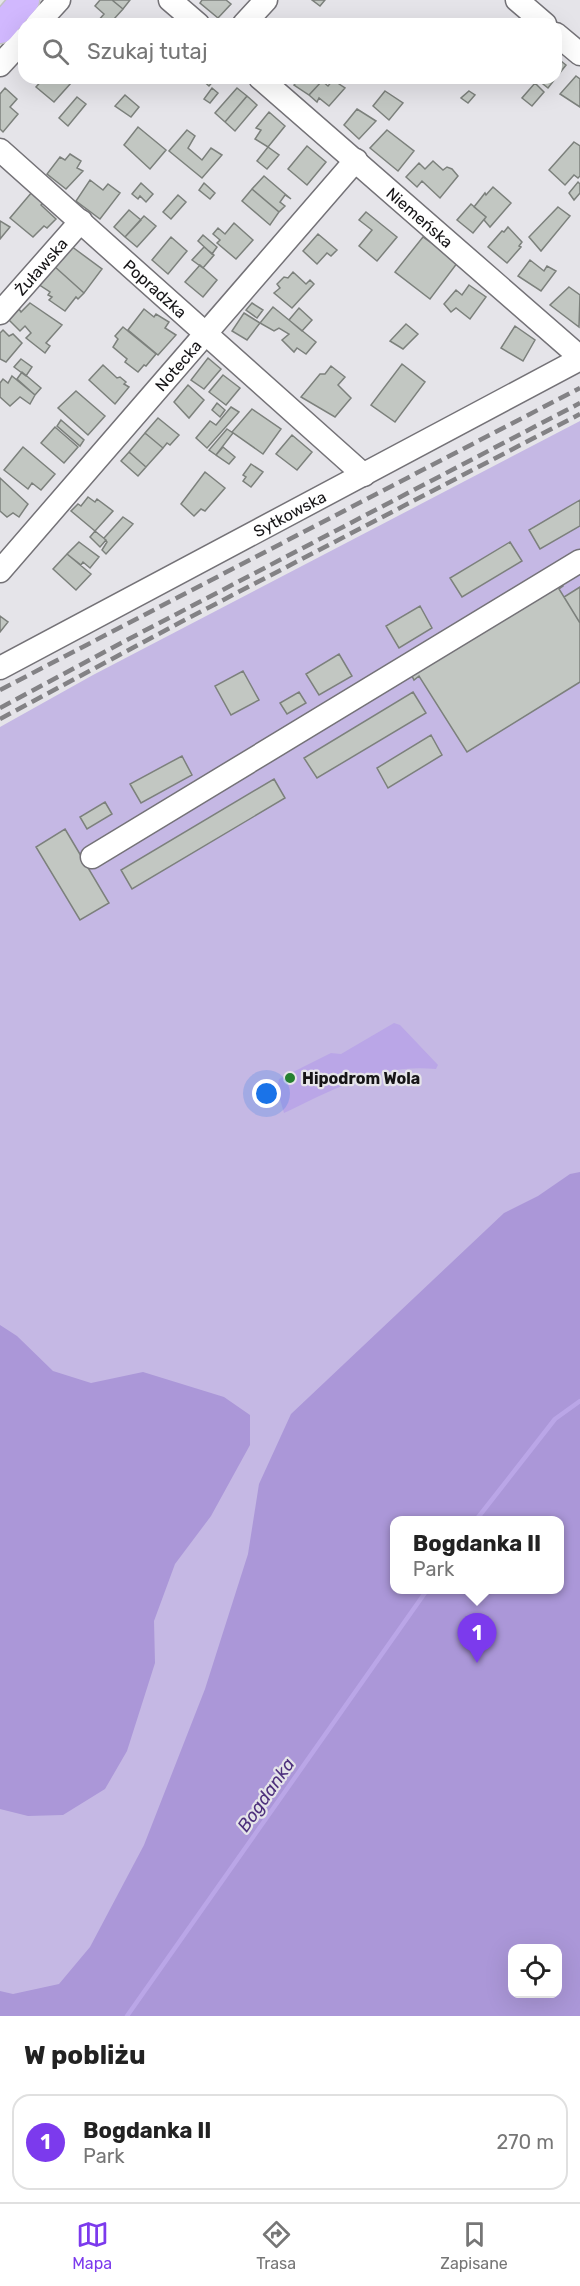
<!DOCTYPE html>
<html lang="pl">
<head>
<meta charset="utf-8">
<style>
  :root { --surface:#fff; --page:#f6f6f6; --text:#222; --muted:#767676; --line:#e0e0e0; --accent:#7c3aed }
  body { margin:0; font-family:Rubik,sans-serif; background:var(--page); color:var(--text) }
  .controls { position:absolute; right:18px; bottom:18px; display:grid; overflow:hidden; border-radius:12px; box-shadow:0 6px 24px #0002 }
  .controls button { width:54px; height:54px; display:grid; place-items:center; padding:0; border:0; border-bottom:2px solid var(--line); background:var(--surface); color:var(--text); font:30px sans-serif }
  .you { position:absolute; left:267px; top:1094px; width:21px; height:21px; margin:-15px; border:4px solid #fff; border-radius:50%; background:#1a73e8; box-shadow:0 0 0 9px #1a73e833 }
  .badge { display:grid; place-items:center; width:39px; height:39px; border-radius:50%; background:var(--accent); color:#fff; font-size:20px; font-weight:700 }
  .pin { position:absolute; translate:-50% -50px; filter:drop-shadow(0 2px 3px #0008) }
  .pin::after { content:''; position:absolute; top:32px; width:21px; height:18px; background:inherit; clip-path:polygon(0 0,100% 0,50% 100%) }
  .popup { position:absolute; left:390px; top:1516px; width:174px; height:78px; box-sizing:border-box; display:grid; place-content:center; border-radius:12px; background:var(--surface); filter:drop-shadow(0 2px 4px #0005); font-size:20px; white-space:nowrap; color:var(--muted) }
  .popup b { font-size:22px; color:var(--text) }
  .popup::after { content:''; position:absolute; left:50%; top:100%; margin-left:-12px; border:12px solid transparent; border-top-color:var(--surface) }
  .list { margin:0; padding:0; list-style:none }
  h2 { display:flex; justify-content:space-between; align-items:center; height:78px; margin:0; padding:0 24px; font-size:26px }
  h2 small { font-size:20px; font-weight:400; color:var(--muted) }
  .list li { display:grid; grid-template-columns:39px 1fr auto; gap:18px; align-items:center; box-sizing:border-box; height:96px; margin:0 12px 12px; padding:0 12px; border:2px solid var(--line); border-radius:18px }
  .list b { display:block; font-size:22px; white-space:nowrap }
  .list p { margin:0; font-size:20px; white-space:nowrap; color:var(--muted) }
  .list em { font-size:20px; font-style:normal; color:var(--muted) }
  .icon { flex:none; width:33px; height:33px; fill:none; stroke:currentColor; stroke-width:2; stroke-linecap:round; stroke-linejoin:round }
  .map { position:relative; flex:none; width:580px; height:2016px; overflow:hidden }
  .search { position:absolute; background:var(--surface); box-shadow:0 6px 24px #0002; left:18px; right:18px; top:18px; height:66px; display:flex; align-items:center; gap:15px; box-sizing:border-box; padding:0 21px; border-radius:18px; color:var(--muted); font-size:22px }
  .sheet { height:186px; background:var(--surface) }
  nav { display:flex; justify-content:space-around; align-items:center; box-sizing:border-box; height:84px; border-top:2px solid var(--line); background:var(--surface); font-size:16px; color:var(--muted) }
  nav a { display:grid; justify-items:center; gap:3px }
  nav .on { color:var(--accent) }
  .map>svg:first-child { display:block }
  .green { fill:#c5b8e4; fill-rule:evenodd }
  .forest { fill:#ab97d8; fill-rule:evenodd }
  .water { fill:#baa6e7 }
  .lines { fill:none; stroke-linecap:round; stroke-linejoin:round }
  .stream { stroke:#baa6e7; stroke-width:4.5 }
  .building { fill:#c2c7c2; stroke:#7c807c; stroke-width:1.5 }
  .minor-casing { stroke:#747277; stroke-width:25 }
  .major-casing { stroke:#c2c2c2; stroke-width:31 }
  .minor { stroke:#fff; stroke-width:22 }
  .major { stroke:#d1b8fe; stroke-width:28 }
  .rail { stroke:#838285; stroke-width:4.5; stroke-dasharray:12 6; stroke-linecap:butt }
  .poi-dot { fill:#258030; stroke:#e5e4e9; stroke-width:2 }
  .labels { text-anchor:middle; stroke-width:4.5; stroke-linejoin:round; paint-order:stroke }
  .street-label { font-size:16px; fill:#151416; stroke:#e5e4e9 }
  .poi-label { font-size:16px; font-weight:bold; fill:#151416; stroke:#e5e4e9; text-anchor:start }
  .water-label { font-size:18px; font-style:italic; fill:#4e317d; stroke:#e5e4e9 }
</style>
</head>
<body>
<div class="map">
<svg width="580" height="2016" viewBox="0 0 580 2016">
  <rect width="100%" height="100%" fill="#e5e4e9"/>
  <!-- green -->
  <path class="green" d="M580,421v1372l-580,223v-1289l93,-52zM394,1520h166v70h-166z"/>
  <!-- forest -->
  <path class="forest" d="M580,1172v844h-580v-25l13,3 46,-10 31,-37 54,-102 61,-156 43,-135 11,-70 32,-70 213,-201 34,-17 32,-22zM394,1520h166v70h-166zM512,1948h46v46h-46z
    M0,1325l17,11 36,35 38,12 52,-11 81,25 26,18v30l-39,71 -36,48 -21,57 1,42 -28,88 -22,38 -42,26 -35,1 -28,-7z"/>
  <!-- water -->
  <path class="water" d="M394,1023l6,2 38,40 -2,4c-56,-6 -104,21 -152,44l-7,-24 2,-10 52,-26 10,1z"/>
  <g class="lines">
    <!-- stream -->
    <path class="stream" d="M476,1520l79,-101 25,-18
      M127,2016l300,-426"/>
  </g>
  <!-- building -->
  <path class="building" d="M100,0h12l11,9 -10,11 3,2 -2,2h-13l-3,-3 6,-7 -9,-8z
    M112,0h18l-7,9z
    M202,0h24l5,4 -13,14 -18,-15z
    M312,0h13l-5,6z
    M556,57l10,8 -18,23 -10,-8 1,-2h17z
    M576,76l4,3v28l-20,-13z
    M44,78h21l6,5 -17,19 -18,-15z
    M200,78h16l-7,8z
    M300,78h19l3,3 -13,14 -15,-10z
    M333,80l12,8 -16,18 -10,-8 -2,4 -8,-7 13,-14 6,5z
    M535,83l9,9 -12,14 -10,-8z
    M5,88l12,11 -7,8 8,7 -15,18 -3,-3v-35z
    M212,88l6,5 -8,10 -6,-4z
    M237,88l10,8 -22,26 -10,-9z
    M385,91l18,12 -14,17 -16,-14z
    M469,91l6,4 -7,8 -7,-5z
    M125,95l14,12 -8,10 -16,-11z
    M247,96l10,9 -22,26 -10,-9z
    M77,97l9,7 -18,22 -9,-8z
    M357,109l19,12 -17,18 -15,-14z
    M269,112l16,14 -17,21 -13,-8 6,-9 -5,-2z
    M138,127l28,23 -16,19 -26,-24z
    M187,130l8,6 -7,12 14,12 9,-12 11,7 -20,23 -33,-27z
    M387,130l27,21 -16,20 -28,-23z
    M574,142l6,4v30l-2,2 -4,-3 -9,10 -16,-15z
    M307,146l19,16 -19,23 -19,-16z
    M268,147l11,8 -12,14 -10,-8z
    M70,154l11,7 -4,7 6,3 -17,18 -19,-15 13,-17 5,3z
    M433,161l10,9 4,-3 5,2 6,7 -18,22 -18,-17 -5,6 -11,-10 13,-14 6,6z
    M264,176l27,23 -6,-4 -5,7 5,4 -6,6 -27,-23z
    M90,180l13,10 5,-6 12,9 -20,26 -24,-18z
    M578,182l2,2v9l-6,7 -5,-7z
    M141,183l12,11 -7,8 -6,-6 -2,3 -6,-5z
    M204,183l11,10 -5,6 -11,-9z
    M493,187l18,16 -21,24 -6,-7 2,-3 -12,-10 11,-14 1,2z
    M252,189l27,23 -9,13 -28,-24z
    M32,192l12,10 -3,3 15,14 -9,9 -3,-2 -11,11 -23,-19z
    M178,195l8,7 -15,17 -8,-7z
    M471,204l15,13 -13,16 -16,-13z
    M558,207l12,9 -29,35 -12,-14z
    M129,210l12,10 -16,17 -11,-10z
    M366,212l31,25 -20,24 -18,-15 13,-16 -13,-10z
    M144,216l12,10 -19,21 -12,-10z
    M0,221l10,6 -10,12z
    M234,223l19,17 -17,19 -19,-16 3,-3 -7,-6 5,-6 7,6z
    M508,227l14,15 -3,4 2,1 -14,16 -19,-16 14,-16 2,1z
    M318,234l19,16 -6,6 -4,-3 -10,11 -14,-13z
    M203,235l14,12 -5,7 -14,-13z
    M171,237l16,14 -19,23 -16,-14z
    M423,237l35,25 -28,37 -35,-27z
    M71,246l31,23 -18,24 -30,-27z
    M204,247l10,8 -11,13 -11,-8z
    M530,260l14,11 3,-5 9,5 -15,20 -23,-15z
    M200,265l17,15 -14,17 -18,-15z
    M54,266l30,27 -6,6 -2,-2 -11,14 -16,-11 3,-3 -4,-2 2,-3 -12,-8z
    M293,272l13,12 4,-4 4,4 -22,24 -18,-15 6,-5 -3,-4 7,-7 4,1z
    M469,285l17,12 -16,22 -14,-11 -5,4 -7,-8 12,-14 6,5z
    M569,287l11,8 -1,32 -29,-22z
    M30,303l32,22 -16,18 4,3 -5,7 -19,-15 5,-5 -6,-7 -5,5 -11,-11 10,-11 2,3z
    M252,303l11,7 -6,8 -11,-8z
    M273,307l43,35 -10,12 -9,-6 -3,4 -12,-12 7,-6 -10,-6 -5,3 -14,-8z
    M299,308l13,12 -10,11 -13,-11z
    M144,309l10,8 2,-3 13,8 -4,6 11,7 -18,20 -30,-25z
    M244,313l16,10 -13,17 -15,-9z
    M406,324l12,10 -15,15 -13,-8z
    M515,326l20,14 -12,21 -22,-13z
    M123,327l33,27 -10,12 -2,-1 -6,7 -13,-10 2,-3 -14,-12 5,-8 -3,-3z
    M3,330l6,6 4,-2 9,9 -16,19 -6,-3v-26z
    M208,358l13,11 -17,20 -13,-9z
    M21,359l11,8 -6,9 -12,-9z
    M402,364l23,18 -30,40 -24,-17z
    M103,365l14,13 3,-1 6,5 -2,2 5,3 -14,17 -26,-24z
    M331,366l14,11 -7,8 13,13 -16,19 -34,-20 19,-23h5z
    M22,372l19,16 -6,7 -18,-16z
    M223,375l17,13 -14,17 -17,-13z
    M12,376l23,19 -5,9 -10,-7 -10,9 -10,-9v-14l3,-4 5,4z
    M188,385l16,15 -15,18 -15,-16z
    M76,391l29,25 -17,19 -30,-27z
    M217,403l8,7 -5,7 -8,-7z
    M231,407l8,5 -32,36 -11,-10 14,-17 6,4z
    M252,409l29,20 -18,25 -31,-22z
    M158,418l21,17 -9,10 -3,-2 -4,5 -18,-15z
    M61,420l23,20 -4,6 -23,-20z
    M55,427l23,20 -14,16 -23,-20z
    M227,429l6,4 -17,22 -7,-5z
    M145,433l18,15 -17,19 -17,-15z
    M292,435l20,17 -15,18 -21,-16z
    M23,447l32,27 -14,16 -9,-7 -4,6 -24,-19z
    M223,447l12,10 -6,7 -13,-9z
    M129,452l17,15 -8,9 -17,-15z
    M251,464l12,8 -12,15 -8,-6 3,-4 -3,-2z
    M205,472l20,16 -20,23 -4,-2 -7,7 -13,-12z
    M0,478l28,26 -9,13 -6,-4 -6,4 -7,-6z
    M88,497l7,5 2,-3 16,12 -18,20 -24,-20 7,-7 3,2z
    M580,500v26l-40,23 -11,-19z
    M123,517l10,7 -27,30 -4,-4 5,-8 -3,-4z
    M95,531l11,9 -6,7 -10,-10z
    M79,542l20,15 -9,11 -7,-6 -2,3 -14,-11z
    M510,542l12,19 -60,36 -12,-19z
    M67,554l24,20 -15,16 -23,-21z
    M560,580l3,6 -4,3 21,34v59l-113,70 -48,-76 -5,4 -3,-6z
    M580,587v36l-16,-26z
    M420,606l12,22 -33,20 -13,-22z
    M0,616l8,6 -8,10z
    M339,654l13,22 -33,19 -13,-21z
    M243,671l16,29 -28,15 -16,-29z
    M299,692l7,11 -19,11 -7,-11z
    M413,692l13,21 -109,65 -13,-20z
    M431,735l11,20 -54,33 -11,-20z
    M182,756l10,19 -51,28 -11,-19z
    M274,779l11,19 -153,91 -11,-19z
    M105,802l7,12 -25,15 -7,-12z
    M65,829l44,74 -29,17 -44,-73z"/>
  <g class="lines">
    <defs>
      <g id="minor">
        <path d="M170,0l28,24"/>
        <path d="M517,0l28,24"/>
        <path d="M37,24l22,-24"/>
        <path d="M244,24l22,-24"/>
        <path d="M556,34l24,20"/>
        <path d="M0,65l24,-26"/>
        <path id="s1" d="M260,78l320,279"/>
        <path id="s2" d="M0,150l364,325"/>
        <path id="s3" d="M0,313l81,-92"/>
        <path id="s4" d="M0,571l356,-411"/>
        <path id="s5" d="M0,668l580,-309"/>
        <path d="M92,857l488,-296"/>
      </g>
      <path id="major" d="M0,29l25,-29"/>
    </defs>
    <!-- minor casing -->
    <use href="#minor" class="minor-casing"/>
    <!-- major casing -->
    <use href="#major" class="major-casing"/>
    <!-- minor -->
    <use href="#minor" class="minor"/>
    <!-- major -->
    <use href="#major" class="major"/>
    <!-- rail -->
    <path class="rail" d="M0,690l580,-302
      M0,708l123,-66 457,-239
      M0,719l179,-96 401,-209"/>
  </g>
  <!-- markers -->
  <circle class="poi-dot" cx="290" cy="1078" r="6"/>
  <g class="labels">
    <!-- street labels -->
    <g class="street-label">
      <text dy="6" stroke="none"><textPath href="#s1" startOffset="212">Niemeńska</textPath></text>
      <text dy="6" stroke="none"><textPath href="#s3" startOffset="62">Żuławska</textPath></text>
      <text dy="6" stroke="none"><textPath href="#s2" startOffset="208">Popradzka</textPath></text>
      <text dy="6" stroke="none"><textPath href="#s4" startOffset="272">Notecka</textPath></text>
      <text dy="6" stroke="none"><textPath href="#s5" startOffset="328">Sytkowska</textPath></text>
    </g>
    <!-- poi labels -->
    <g class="poi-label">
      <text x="302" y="1084">Hipodrom Wola</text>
    </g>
    <!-- water labels -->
    <g class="water-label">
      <text transform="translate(266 1795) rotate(-55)" y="6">Bogdanka</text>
    </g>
  </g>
</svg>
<div class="controls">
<button><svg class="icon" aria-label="locate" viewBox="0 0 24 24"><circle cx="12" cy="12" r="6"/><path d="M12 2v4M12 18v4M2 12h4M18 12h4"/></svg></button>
</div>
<div class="you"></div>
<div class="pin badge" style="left:477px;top:1663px">1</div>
<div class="popup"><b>Bogdanka II</b>Park</div>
<div class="search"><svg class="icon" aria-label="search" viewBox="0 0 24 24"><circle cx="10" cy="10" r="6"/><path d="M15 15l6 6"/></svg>Szukaj tutaj</div>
</div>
<section class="sheet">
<h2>W pobliżu<small></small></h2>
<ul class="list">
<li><span class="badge">1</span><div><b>Bogdanka II</b><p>Park</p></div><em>270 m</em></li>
</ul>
</section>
<nav>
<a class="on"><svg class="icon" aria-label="map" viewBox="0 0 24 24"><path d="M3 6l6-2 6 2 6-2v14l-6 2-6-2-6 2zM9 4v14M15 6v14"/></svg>Mapa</a>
<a><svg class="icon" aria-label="directions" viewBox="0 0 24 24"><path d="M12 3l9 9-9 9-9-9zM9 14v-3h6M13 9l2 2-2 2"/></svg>Trasa</a>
<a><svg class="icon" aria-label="saved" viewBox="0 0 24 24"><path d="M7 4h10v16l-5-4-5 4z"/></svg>Zapisane</a>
</nav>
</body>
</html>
